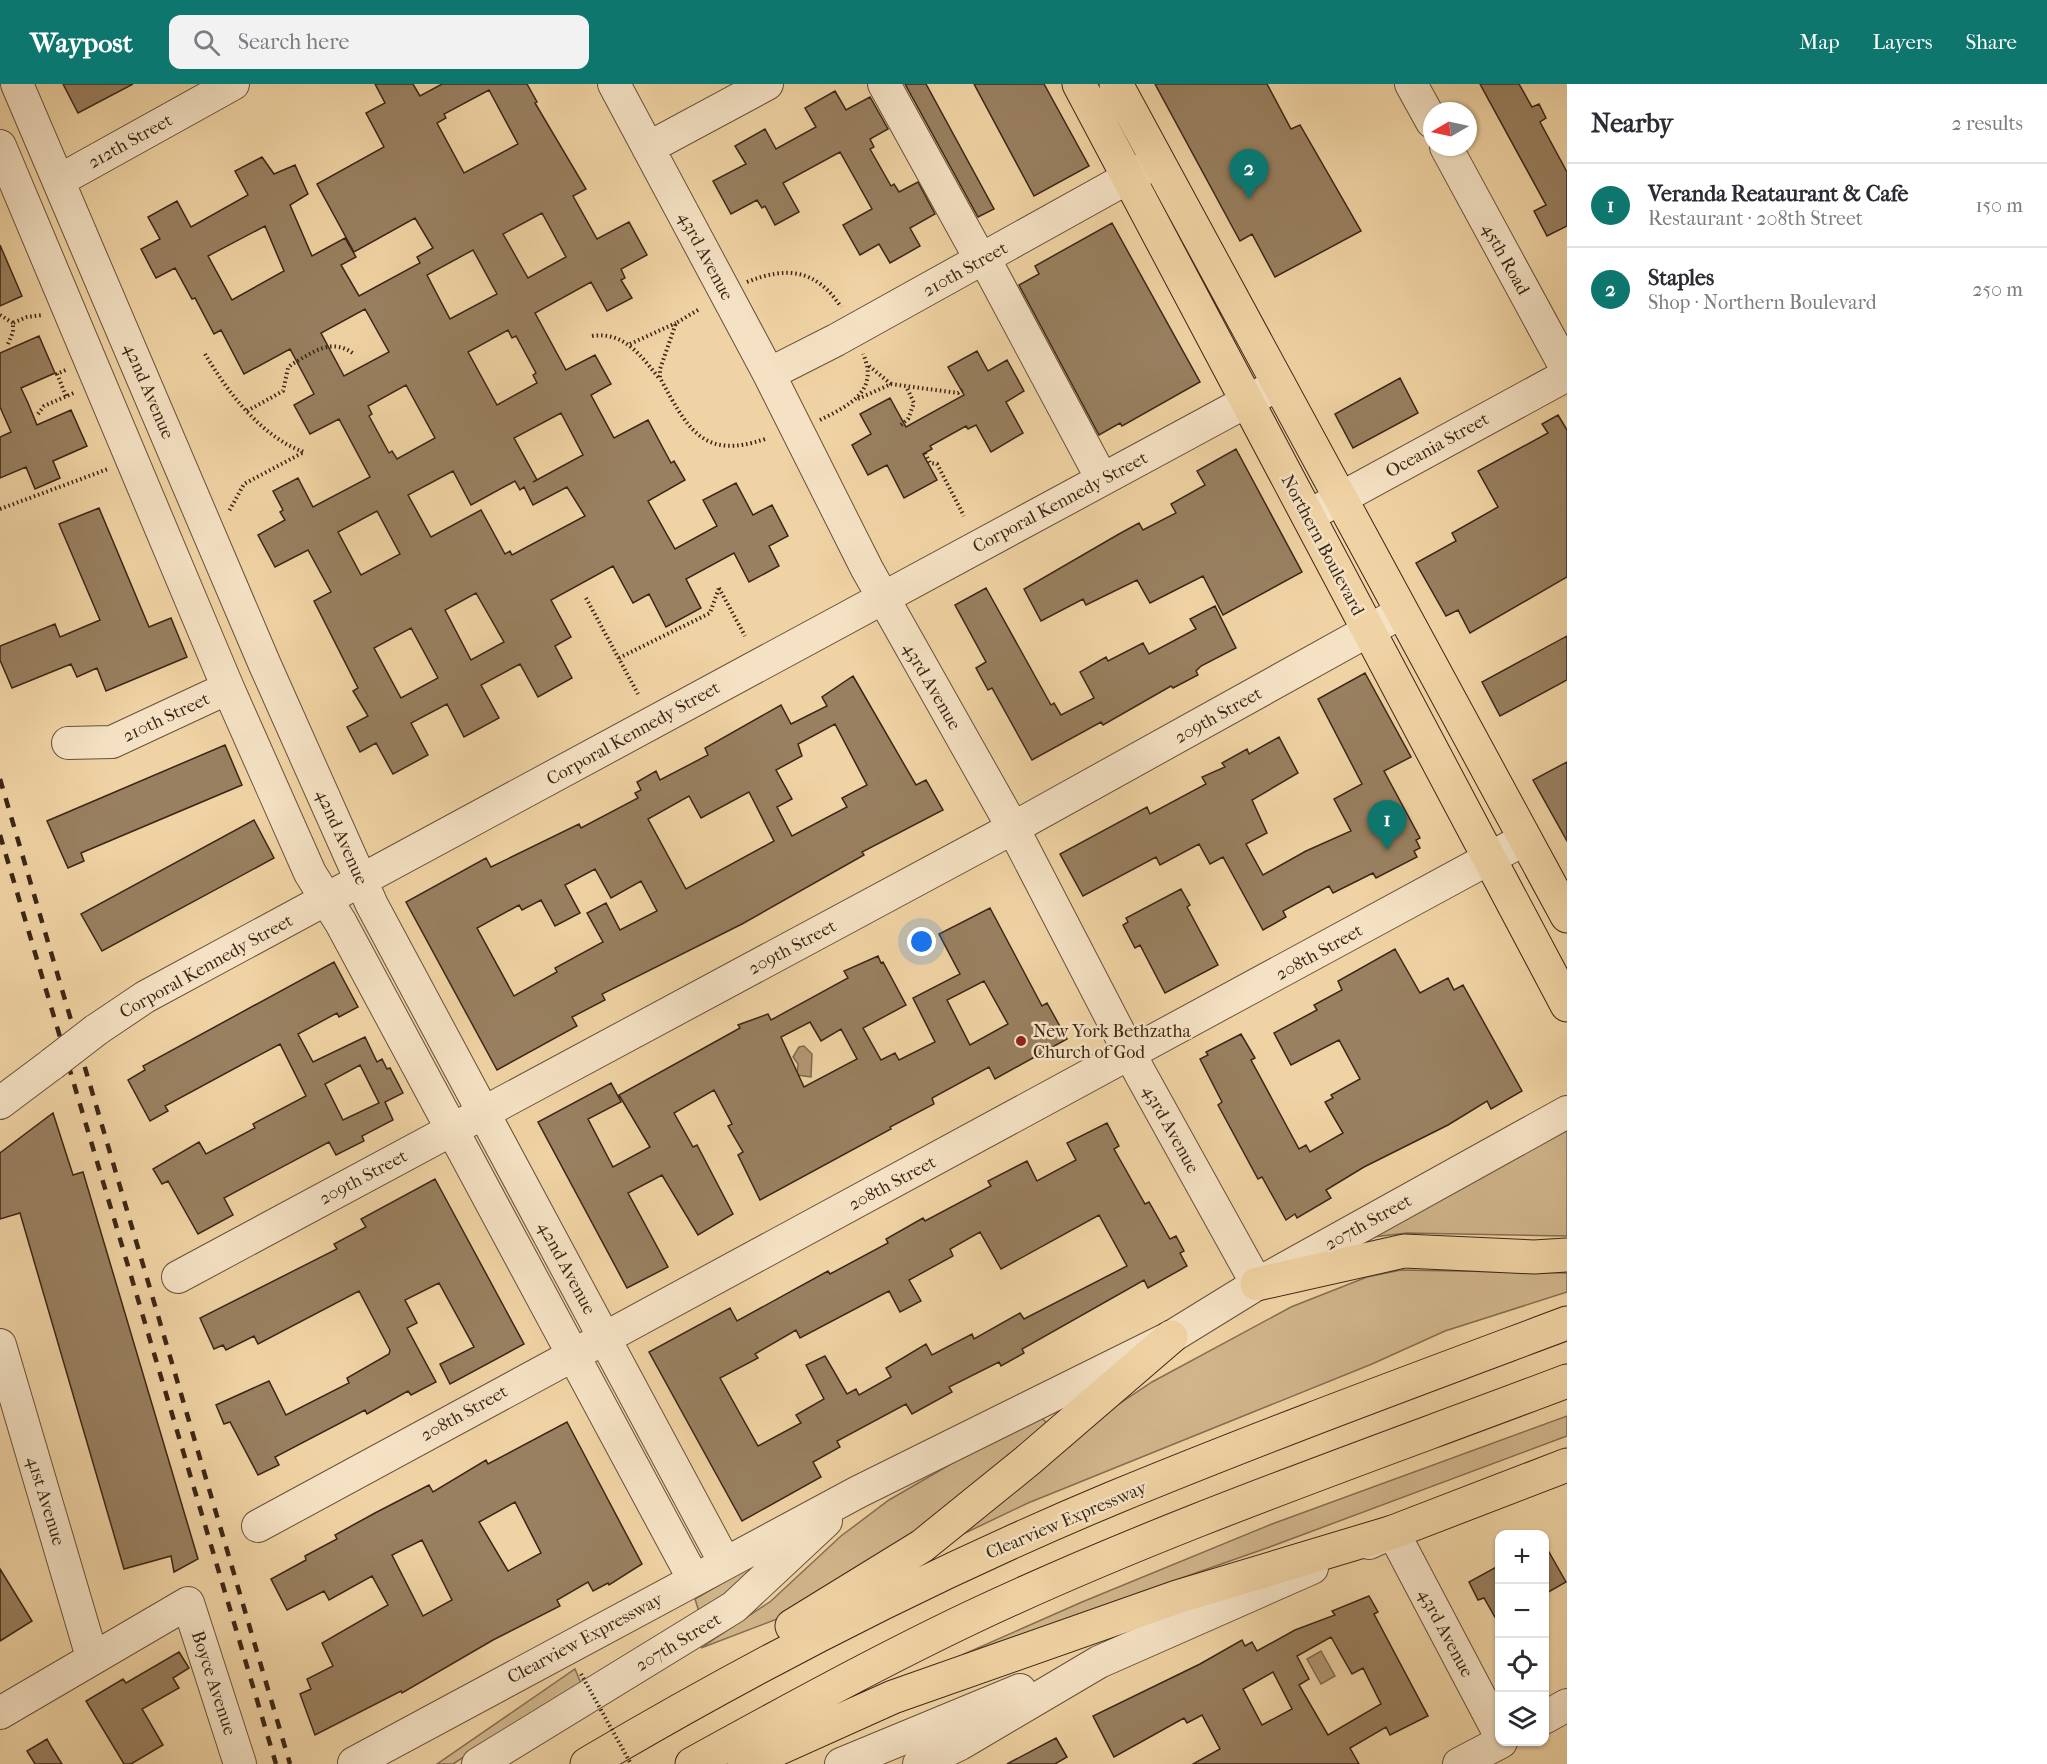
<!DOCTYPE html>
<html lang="en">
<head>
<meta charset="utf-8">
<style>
  :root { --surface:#fff; --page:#f2f2f3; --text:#2b2b33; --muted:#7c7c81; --line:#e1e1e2; --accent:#0f766e }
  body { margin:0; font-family:"IM FELL French Canon",serif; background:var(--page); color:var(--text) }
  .controls { position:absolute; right:18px; bottom:18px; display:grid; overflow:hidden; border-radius:12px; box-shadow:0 2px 4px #0004 }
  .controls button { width:54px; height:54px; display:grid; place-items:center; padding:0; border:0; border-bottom:2px solid var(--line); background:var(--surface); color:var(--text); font:30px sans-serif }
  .compass { position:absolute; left:1423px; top:18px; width:54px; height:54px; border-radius:50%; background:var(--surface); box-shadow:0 2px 4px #0004; rotate:261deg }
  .you { position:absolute; left:922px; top:858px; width:21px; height:21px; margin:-15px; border:4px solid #fff; border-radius:50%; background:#1a73e8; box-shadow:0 0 0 9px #1a73e833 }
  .badge { display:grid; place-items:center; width:39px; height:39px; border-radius:50%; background:var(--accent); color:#fff; font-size:20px; font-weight:700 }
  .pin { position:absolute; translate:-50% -50px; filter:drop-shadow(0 2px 3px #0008) }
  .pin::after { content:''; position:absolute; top:32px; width:21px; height:18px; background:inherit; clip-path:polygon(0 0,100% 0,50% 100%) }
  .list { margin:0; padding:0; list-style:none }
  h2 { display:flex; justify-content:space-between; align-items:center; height:78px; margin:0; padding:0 24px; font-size:26px }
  h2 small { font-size:20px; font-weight:400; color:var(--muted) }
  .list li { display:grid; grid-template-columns:39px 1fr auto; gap:18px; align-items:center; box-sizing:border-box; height:84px; padding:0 24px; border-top:2px solid var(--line) }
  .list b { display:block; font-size:22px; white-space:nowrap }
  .list p { margin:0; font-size:20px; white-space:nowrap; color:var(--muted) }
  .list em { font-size:20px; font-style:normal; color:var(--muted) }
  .icon { flex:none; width:33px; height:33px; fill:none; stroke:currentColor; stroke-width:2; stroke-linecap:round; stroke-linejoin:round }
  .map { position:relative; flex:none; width:1567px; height:1680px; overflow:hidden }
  header { display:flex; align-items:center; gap:36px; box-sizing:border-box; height:84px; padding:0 30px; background:var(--accent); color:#fff }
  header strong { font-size:28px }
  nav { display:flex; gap:33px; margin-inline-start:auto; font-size:21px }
  .search { width:420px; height:54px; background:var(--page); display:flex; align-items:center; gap:15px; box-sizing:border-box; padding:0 21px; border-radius:12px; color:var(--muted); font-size:22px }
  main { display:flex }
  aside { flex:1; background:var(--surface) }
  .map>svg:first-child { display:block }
  .green { fill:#d1b68c; stroke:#866e51; stroke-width:1.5 }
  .water { fill:#b29874; stroke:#826a4e; stroke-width:1.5 }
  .building { fill:#998060; stroke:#3b2616; stroke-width:1.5; fill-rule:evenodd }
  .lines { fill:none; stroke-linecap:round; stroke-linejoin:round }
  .minor-casing { stroke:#68513a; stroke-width:34 }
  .major-casing { stroke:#3b2616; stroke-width:35 }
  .highway-casing { stroke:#3b2616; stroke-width:35 }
  .path { stroke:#3b2616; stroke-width:4; stroke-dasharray:1.5 3; stroke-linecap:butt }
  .minor { stroke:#f5e2c4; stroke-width:32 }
  .major { stroke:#f0d3a4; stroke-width:33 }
  .highway { stroke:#f0d3a4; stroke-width:33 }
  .rail { stroke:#3b2616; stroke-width:4.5; stroke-dasharray:10 10; stroke-linecap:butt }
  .minor-bridge-casing { stroke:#68513a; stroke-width:34; stroke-linecap:butt }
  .path-bridge { stroke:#3b2616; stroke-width:4; stroke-dasharray:1.5 3; stroke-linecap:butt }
  .minor-bridge { stroke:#f5e2c4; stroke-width:32 }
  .poi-dot { fill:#8f2418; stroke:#f5e2c4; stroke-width:2 }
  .labels { text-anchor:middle; stroke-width:5; stroke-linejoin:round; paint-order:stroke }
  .street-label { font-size:18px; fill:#3b2616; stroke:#f5e2c4 }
  .poi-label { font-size:18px; fill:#3b2616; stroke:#f5e2c4; text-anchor:start }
</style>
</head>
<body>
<header>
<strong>Waypost</strong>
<div class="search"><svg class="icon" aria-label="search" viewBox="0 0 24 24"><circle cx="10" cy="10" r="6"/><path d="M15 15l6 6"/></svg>Search here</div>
<nav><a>Map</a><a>Layers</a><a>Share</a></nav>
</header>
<main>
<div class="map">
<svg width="1567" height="1680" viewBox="0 0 1567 1680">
  <rect width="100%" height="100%" fill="#f0d3a4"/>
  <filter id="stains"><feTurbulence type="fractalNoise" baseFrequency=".00333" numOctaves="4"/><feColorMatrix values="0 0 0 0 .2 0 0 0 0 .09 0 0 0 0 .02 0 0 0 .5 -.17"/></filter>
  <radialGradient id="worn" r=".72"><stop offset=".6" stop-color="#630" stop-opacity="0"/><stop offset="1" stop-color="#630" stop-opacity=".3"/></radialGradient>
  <!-- green -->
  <path class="green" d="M1567,1043v109l-160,-3 -43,5z
    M1401,1186l166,3v19l-122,39 -73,33 -344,139 -88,42 101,-89 111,-74 139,-75 76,-30z
    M1037,1330l10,9 -86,78 -168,112 -92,35 70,-47 70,-65 48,-36z
    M1567,1332v20l-300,112 -305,107 120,-53 190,-78z
    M793,1458l-93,73 -5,-16z
    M575,1585l7,17 -52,28 -77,50h-16z"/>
  <!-- water -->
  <path class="water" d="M804,962l8,8 -1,23 -14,-2 1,-11 -5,-7 6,-10z
    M1321,1567l14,25 -14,8 -14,-25z"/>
  <!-- building -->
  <path class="building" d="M63,0h70l-55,29z
    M375,0h38l7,12 22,-12h85l10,18 -2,1 51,86 -13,7 24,43 32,-17 18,33 -26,14 4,9 -4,2 11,18 -25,13 -16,-29 -56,31 31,57 29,-15 16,29 -20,11 23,43 34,-18 23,43 3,-2 11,19 -37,21 27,48 42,-23 -14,-26 33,-17 17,32 19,-10 16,31 -19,10 10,20 -30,16 -15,-29 -48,26 15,29 -35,19 -17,-33 -16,9 -20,-37 -62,34 20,37 -16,9 17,32 -34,19 -18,-33 -39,21 18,33 -35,19 -17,-33 -36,19 17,32 -35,19 -17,-31 -16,9 -13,-25 21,-11 -15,-25 5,-3 -44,-87 17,-9 -23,-42 -33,17 -17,-32 27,-15 -5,-8 3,-2 -10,-19 25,-13 15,29 57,-30 -31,-58 -29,15 -16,-29 20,-11 -24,-45 -46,25 -23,-44 -7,4 -19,-36 -3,1 -17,-31 -19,10 -15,-29 19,-10 -12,-22 29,-16 14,26 57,-32 -13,-24 27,-14 12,17 21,-9 13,29 -18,11 22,51 33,-18 11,19 -15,8 18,31 61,-33 -3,-6 16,-9 -18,-30 -61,34 -37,-68 67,-37 -18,-34 19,-10zM489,6l29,54 -54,29 -27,-50 9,-5 -2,-4zM542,129l24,44 -38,21 -25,-44zM265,142l19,45 -52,29 -24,-44zM473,166l24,44 -47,25 -23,-44zM365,225l24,43 -45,24 -23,-43zM508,246l4,8 4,-2 20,37 -3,2 4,8 -40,22 -29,-53zM406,301l29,53 -38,21 -5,-8 -3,2 -20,-37 3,-2 -4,-8zM561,329l22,42 -50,27 4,-2 -23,-42zM453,387l18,34 44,-24 5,9 4,-3 9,18 34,-18 18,29 -73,39 -2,-4 -5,3 -24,-44 -50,27 -23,-42zM377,427l23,43 -39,21 -23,-43zM476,509l28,49 -33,18 -26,-50zM411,544l27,50 -37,20 -27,-50z
    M905,0h21l68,125 -16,8z
    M974,0h70l45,82 -55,30z
    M1155,0h112l24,45 9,-4 61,106 -86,46 -23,-43 -12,7z
    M1480,0h39l13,23 7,-3 7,14 -6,4 27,50v54l-20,10 -13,-25 12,-6z
    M835,7l11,19 24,-13 18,32 -18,10 4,8 -4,2 21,37 3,-2 5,8 19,-10 17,32 -25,14 10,18 -30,17 -11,-19 -19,11 -17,-30 29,-16 -32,-57 -57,31 16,29 -24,13 -10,-19 -3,2 -5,-8 -26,14 -18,-33 33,-17 -11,-18 30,-17 11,20 40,-22 -11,-19z
    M1112,139l88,159 -78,44 -2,-3 -21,12 -80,-150 20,-11 -4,-8z
    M0,161l22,51 -22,10z
    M39,252l16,37 -34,15 7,15 9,22 34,-15 16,36 -34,15 7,17 -25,11 -9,-22 -26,11v-41l11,-5 -11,-25v-54z
    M977,267l11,20 19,-11 17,31 -18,11 17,31 -32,19 -15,-27 -8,4 -2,-3 -36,20 2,3 -9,5 14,26 -33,18 -17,-33 -19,10 -16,-30 19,-11 -11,-20 30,-16 16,29 58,-32 -16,-28z
    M1400,294l18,35 -65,35 -18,-34z
    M1558,331l9,15v147l-97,56 -12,-23 -12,6 -30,-53 40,-22 -4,-8 46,-26 -20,-36 70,-38 -6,-9z
    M1236,365l66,123 -79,43 -20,-39 -53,27 -13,-23 -51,25 -3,-6 -42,22 -17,-32 95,-55 20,-11 4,7 33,-17 -5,-9 34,-19 -8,-14z
    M99,424l50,119 22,-9 16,39 -81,34 -9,-23 -20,9 -6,-13 -59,24 -12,-28v-14l55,-22 5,13 40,-17 -41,-96z
    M986,504l65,117 3,-2 7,12 33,-17 -14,-26 26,-15 2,4 35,-18 6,11 47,-25 -6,-10 25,-13 21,42 -35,18 -5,5 2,4 -25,13 -2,-2 -68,39 -2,-3 -69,38 -40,-72 -4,2 -12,-22 10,-6 -31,-57z
    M1567,552v44l-67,36 -18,-34z
    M1365,589l46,84 -27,14 36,67 -4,2 4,8 -6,3 3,6 -41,21 -3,-5 -40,20 -4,-7 -46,25 3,6 -23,13 -40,-73 -13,7 -11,-20 -39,21 -4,-8 -73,39 -23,-42 87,-47 3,7 56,-30 -4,-7 23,-10 -3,-4 25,-14 2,5 30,-17 19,36 -46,27 15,33 -21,11 17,31 43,-24 45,-20 -17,-32 28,-15 -44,-85z
    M853,592l63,109 10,-5 17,30 -81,42 2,3 -122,69 -140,70 3,6 -33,17 5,9 -80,44 -91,-168 80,-44 5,9 88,-43 2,4 57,-30 -3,-5 6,-3 -4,-8 19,-11 4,9 48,-25 -3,-7 76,-43 10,19 36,-18 -5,-9zM835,640l32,61 -25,13 5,9 -55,29 -15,-29 15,-8 -16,-29 26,-14 -4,-12zM749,708l25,49 -88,48 -38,-70 41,-23 12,22zM595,785l16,29 30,-17 16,30 -37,19 -14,-27 -19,10 16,29 -48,26 2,4 -43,24 -37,-68 42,-23 3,5 19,-10 14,26 25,-13 -15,-28z
    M225,661l17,40 -161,68 3,8 -16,7 -21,-47z
    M1567,678v79l-34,-61z
    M254,736l20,38 -172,93 -21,-37z
    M1181,805l9,16 -3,2 31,58 -53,28 -25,-48 -5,3 -12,-23 5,-3 -2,-4z
    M990,824l52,98 5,-3 20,36 -72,40 -6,-12 -57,31 2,6 -44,23 1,2 -131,71 -22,-45 5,-3 -15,-26 4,-2 -18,-34 -40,23 19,34 4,-2 36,69 -35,21 -36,-60 -34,18 40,74 -41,21 -89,-166 73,-39 10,19 -33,17 25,48 37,-20 -31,-52 112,-62 9,-5 -2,-3 30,-11 3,6 77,-42 -4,-7 34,-15 3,7 2,-1 23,43 -43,23 18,32 14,-7 4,7 36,-18 -22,-44 47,-24 -21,-40zM984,897l24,43 -38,21 -23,-45zM810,938l11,19 20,-12 16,30 -53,28 -23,-50z
    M1395,865l25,44 28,-15 6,12 9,-5 59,106 -31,18 -4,-8 -39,24 -84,42 -38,23 5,8 -34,20 -2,-4 -9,6 -24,-43 -4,2 -40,-74 4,-3 -22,-43 8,-4 -2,-3 35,-18 14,24 -4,2 48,89 7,-4 4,7 33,-19 -18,-31 8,-4 -2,-3 29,-16 -21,-39 -48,25 -17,-32 43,-23 -3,-5 28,-15 -4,-9z
    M334,878l24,45 -19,10 -2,-4 -39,21 15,28 52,-25 12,25 5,-3 5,10 3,-1 13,25 -18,9 8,18 -31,16 2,5 -28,14 -7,-13 -105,56 9,17 -35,19 -30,-53 -6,3 -9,-15 46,-27 7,12 49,-26 -2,-4 53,-28 -26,-52 -115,62 3,5 -18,10 -22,-41 17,-10 -2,-4zM360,981l19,38 -36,17 -18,-36z
    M53,1029l20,62 10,-3 115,387 -24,13 -3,-16 -47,13 -104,-356 -20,6v-66z
    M1107,1039l12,23 -5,3 31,55 4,-2 21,37 6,-3 8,15 -4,2 7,13 -39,22 -4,-8 -122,69 2,4 -23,13 -2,-4 -50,25 3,5 -40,22 -6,-10 -69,37 3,6 -27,15 8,15 -79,44 -93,-169 81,-44 7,13 91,-50 2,3 58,-31 -2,-4 37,-21 2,3 66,-35 -3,-5 39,-20 10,20 39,-21 -9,-17zM1099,1131l28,51 -103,53 -4,-6 -46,26 -2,-5 -40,21 -6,-11 -40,24 5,9 -32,18 -3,-6 -9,5 -22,-38 -19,9 18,34 -28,16 5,8 -43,23 -38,-68 38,-20 -3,-4 41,-24 4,8 89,-47 11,21 21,-11 -12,-21 44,-24 -3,-7 30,-17 21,37z
    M435,1095l89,165 -74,40 -10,-20 34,-17 -35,-64 -34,17 12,23 -10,5 29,54 -25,13 -3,-4 -41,23 -2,-4 -90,47 4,8 -21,10 -28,-53 -6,2 -8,-19 53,-24 17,34 63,-32 -2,-5 42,-24 1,-4 -31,-59 -101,53 -4,-8 -28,14 -3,-5 -9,4 -14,-31 137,-69 -3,-5 32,-17 -5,-8z
    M567,1338l75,142 -33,21 -1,-2 -15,8 -5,-9 -31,18 3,6 -67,34 -91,53 -1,-2 -86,44 -15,-41 11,-5 -4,-10 26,-13 -11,-23 66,-38 -16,-29 -43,24 -5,-9 -37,19 -16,-31 35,-19 -1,-4 32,-17 -2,-4 40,-22 54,-28 4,7 53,-32 2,4zM515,1418l26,51 -33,18 -29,-49zM422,1456l30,60 -29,16 -31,-61z
    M1545,1461l21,37 -21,12z
    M1500,1481v61l-16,-28 -6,2 -9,-18z
    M0,1485l32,52 -32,20z
    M1369,1512l9,16 -4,2 54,102 -38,19 -4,-8 -36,21 9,16h-166l27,-15 -18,-34 -15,8 -3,-5 -70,39 -21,-41 107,-52 42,-24 3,6 7,-4 5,9 38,-21 40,-15 -3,-4zM1331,1553l21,37 11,-6 18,36 -53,31 -29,-50 10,-6 -12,-23zM1273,1588l19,37 -30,16 -19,-36z
    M179,1568l10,16 -16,10 6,10 -37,21 21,36 -32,19h-7l-38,-63 37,-22 3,4z
    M1056,1654l11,19 -12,7h-48z
    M47,1655l5,9 10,16h-27l-8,-13z"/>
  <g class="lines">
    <defs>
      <path id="minor" d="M17,0l248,581 107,240 353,658
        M614,0l155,290 98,195 146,259 127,245 117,211
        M884,0l97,176
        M1411,0l21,38
        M0,62l228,542 82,185 31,50 352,655
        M1446,63l121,223
        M648,64l119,-64
        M60,96l173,-96
        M984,174l118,221
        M769,290l67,-34 322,-179
        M1308,432l259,-141
        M68,659l44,-1 116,-54
        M96,946l49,-33 1134,-613
        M0,1019l52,-39
        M178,1193l835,-449 389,-216
        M0,1261l92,312
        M258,1442l1267,-687
        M1369,1459l24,-11 107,203
        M0,1629l188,-110 52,161
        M1544,1634l23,-13
        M354,1679l504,-271 313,-155 86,-53 310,-172
        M478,1680l256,-157 92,-86
        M841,1680l179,-74
        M919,1680l41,-20 139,-82 213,-94
        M1459,1680l42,-22"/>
      <path id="major" d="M1079,0l488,921
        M1116,0l451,832
        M1257,1200l147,-33 130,6 33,-2
        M1393,1448l174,-67"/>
      <path id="highway" d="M792,1542l130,-80 105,-85 144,-124
        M587,1680c169,-100 344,-190 526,-266 150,-62 302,-118 454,-175
        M692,1680c91,-50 182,-100 276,-145 194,-92 399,-162 599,-238
        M744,1680l149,-67 284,-100 216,-65"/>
    </defs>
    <!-- minor casing -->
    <use href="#minor" class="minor-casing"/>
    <!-- major casing -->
    <use href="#major" class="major-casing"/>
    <!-- highway casing -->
    <use href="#highway" class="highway-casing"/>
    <!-- path -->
    <path class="path" d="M747,198c40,-16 69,-13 94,25
      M698,226l-22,13 -16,46v9c27,49 42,83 105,61
      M0,231l13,8
      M592,252c32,-5 49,20 67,42
      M8,260l5,-12v-9l14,-6 16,-2
      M630,260l46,-21
      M205,270c22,37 56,83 99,98l-60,32 -16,29
      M869,282l22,18
      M66,312l-9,-22 11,-5
      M858,315l33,-15 67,9 5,-4
      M247,327l36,-20 5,-23 4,-4c22,-12 39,-27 62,-10
      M38,330l6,-8 32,-14
      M820,336c28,-14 60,-29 43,-66
      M901,341l7,-6 6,-16 -8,-17
      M925,369l5,10 7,1 27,52
      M0,425l108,-40
      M719,504l26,48
      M586,514l52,96
      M619,574l91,-45 9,-25"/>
    <!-- minor -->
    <use href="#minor" class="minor"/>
    <!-- major -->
    <use href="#major" class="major"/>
    <!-- highway -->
    <use href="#highway" class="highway"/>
    <!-- rail -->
    <path class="rail" d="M0,695l290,985
      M0,751l276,929"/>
    <defs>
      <path id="minor-bridge" d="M52,980l44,-34"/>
    </defs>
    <!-- minor-bridge casing -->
    <use href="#minor-bridge" class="minor-bridge-casing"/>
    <!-- path-bridge -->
    <path class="path-bridge" d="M581,1590l50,90"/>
    <!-- minor-bridge -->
    <use href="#minor-bridge" class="minor-bridge"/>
  </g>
  <!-- markers -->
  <circle class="poi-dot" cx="1021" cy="957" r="6"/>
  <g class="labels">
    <!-- street labels -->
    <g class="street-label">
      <text transform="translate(130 57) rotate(-29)" y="6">212th Street</text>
      <text transform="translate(706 172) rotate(62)" y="6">43rd Avenue</text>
      <text transform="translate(1506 175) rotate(61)" y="6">45th Road</text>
      <text transform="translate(965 185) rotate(-29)" y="6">210th Street</text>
      <text transform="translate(149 307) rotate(67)" y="6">42nd Avenue</text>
      <text transform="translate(1437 361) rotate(-29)" y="6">Oceania Street</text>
      <text transform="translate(1060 418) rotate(-28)" y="6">Corporal Kennedy Street</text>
      <text transform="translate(1323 461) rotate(62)" y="6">Northern Boulevard</text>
      <text transform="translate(932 602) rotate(60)" y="6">43rd Avenue</text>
      <text transform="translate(1218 631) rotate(-29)" y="6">209th Street</text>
      <text transform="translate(166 633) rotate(-25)" y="6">210th Street</text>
      <text transform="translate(633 649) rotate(-29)" y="6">Corporal Kennedy Street</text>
      <text transform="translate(342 753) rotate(66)" y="6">42nd Avenue</text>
      <text transform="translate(792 863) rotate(-28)" y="6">209th Street</text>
      <text transform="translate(1319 868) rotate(-29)" y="6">208th Street</text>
      <text transform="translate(206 882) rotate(-29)" y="6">Corporal Kennedy Street</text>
      <text transform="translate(1171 1045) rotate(61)" y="6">43rd Avenue</text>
      <text transform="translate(363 1093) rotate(-28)" y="6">209th Street</text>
      <text transform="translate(892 1099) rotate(-28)" y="6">208th Street</text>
      <text transform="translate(1368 1138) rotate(-29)" y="6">207th Street</text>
      <text transform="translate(567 1184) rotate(62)" y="6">42nd Avenue</text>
      <text transform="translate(464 1329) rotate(-29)" y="6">208th Street</text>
      <text transform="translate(46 1417) rotate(73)" y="6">41st Avenue</text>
      <text transform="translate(1066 1436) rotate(-23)" y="6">Clearview Expressway</text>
      <text transform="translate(1446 1549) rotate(62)" y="6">43rd Avenue</text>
      <text transform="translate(585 1554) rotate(-28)" y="6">Clearview Expressway</text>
      <text transform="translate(678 1558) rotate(-31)" y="6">207th Street</text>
      <text transform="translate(214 1599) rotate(72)" y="6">Boyce Avenue</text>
    </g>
    <!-- poi labels -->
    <g class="poi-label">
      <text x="1033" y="953">New York Bethzatha<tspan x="1033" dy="21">Church of God</tspan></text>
    </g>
  </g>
  <rect width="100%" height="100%" filter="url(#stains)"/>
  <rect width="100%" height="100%" fill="url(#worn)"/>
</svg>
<div class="controls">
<button>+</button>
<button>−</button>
<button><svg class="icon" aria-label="locate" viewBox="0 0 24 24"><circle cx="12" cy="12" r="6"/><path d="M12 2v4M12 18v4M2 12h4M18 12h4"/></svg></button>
<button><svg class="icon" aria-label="layers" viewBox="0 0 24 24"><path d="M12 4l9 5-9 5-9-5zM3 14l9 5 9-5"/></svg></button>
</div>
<svg class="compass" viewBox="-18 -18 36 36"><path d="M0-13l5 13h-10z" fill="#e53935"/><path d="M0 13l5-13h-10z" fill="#7c7c81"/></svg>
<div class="you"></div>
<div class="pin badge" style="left:1387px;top:766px">1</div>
<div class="pin badge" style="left:1249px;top:115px">2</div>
</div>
<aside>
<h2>Nearby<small>2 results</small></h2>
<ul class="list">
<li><span class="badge">1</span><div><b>Veranda Reataurant &amp; Cafe</b><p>Restaurant · 208th Street</p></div><em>150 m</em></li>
<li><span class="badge">2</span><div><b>Staples</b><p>Shop · Northern Boulevard</p></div><em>250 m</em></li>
</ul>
</aside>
</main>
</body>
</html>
